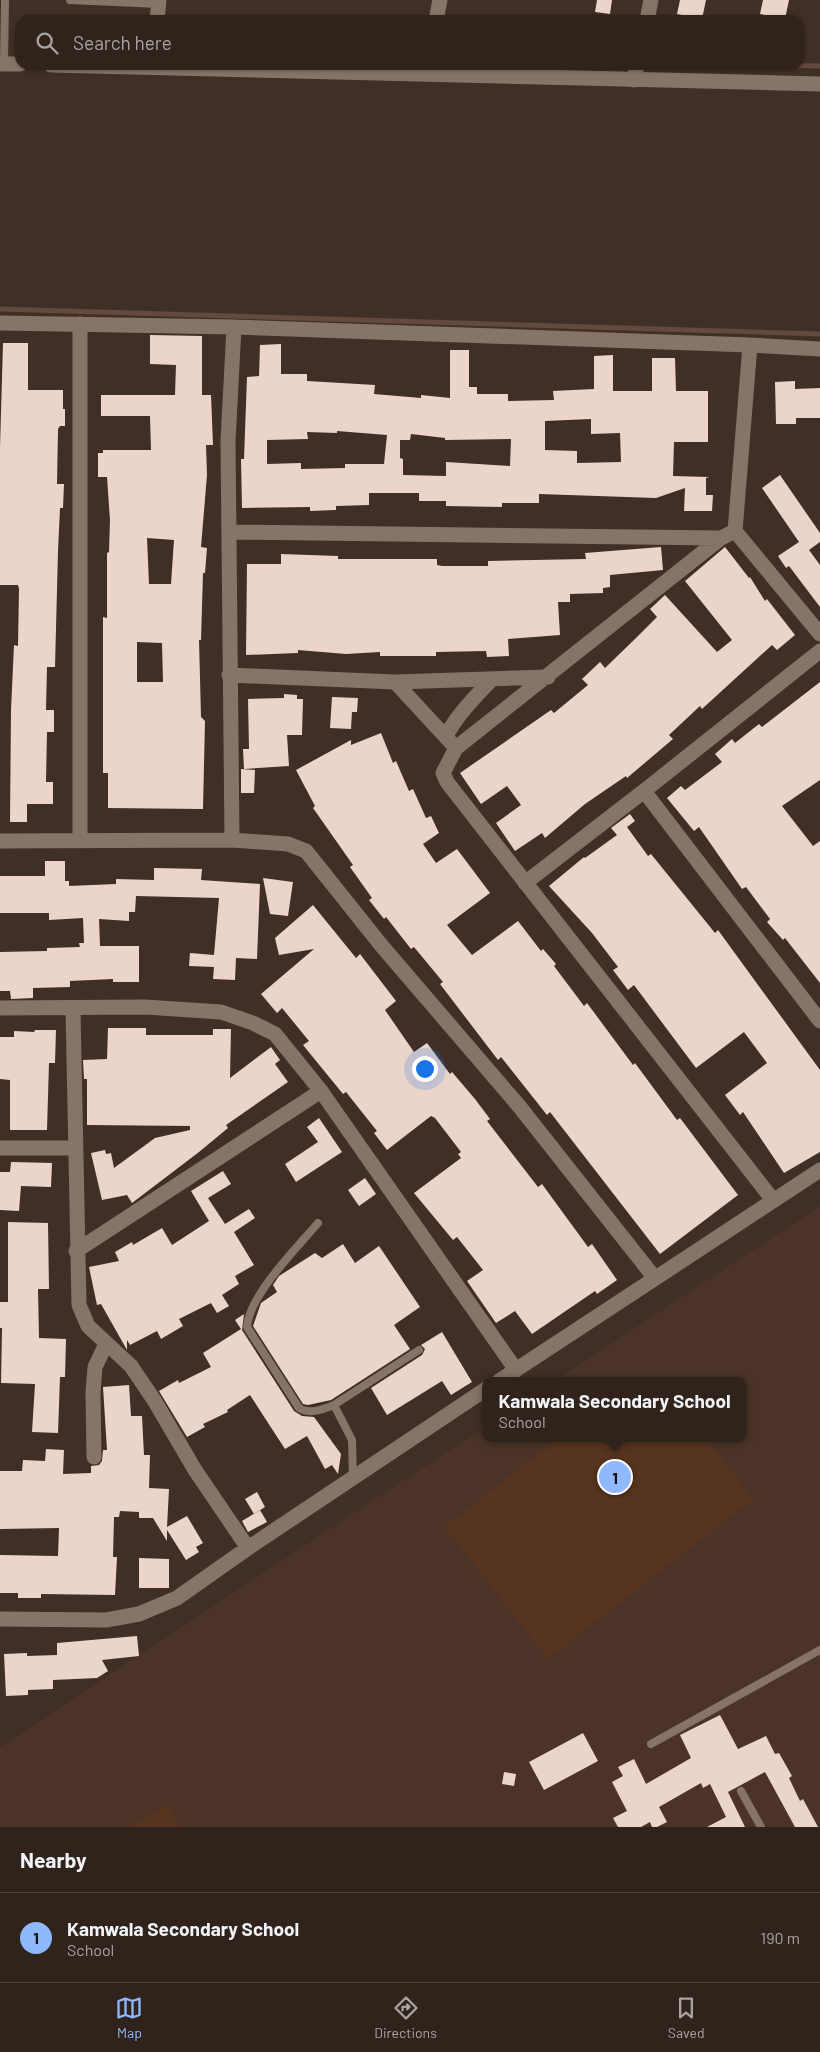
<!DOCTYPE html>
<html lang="en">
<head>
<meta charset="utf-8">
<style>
  :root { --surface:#30231c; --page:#382b25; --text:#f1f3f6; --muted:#a8a4a3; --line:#4b403b; --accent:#8fb8fd }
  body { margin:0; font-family:Barlow,sans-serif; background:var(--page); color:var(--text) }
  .you { position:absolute; left:424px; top:1068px; width:18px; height:18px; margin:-12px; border:4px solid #fff; border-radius:50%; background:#1a73e8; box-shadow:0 0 0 8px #1a73e833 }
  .badge { display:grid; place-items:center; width:32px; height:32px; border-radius:50%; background:var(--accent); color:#111; font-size:16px; font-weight:700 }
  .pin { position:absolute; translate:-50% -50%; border:2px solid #fff; box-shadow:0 1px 5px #0006 }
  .popup { position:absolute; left:482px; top:1377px; width:265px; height:65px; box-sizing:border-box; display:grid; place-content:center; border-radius:10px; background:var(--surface); filter:drop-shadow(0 1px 4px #0005); font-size:16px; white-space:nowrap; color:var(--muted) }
  .popup b { font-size:19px; color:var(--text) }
  .popup::after { content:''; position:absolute; left:50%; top:100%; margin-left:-10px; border:10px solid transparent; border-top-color:var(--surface) }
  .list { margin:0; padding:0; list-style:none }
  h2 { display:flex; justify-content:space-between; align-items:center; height:65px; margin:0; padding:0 20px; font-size:21px }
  h2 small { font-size:16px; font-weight:400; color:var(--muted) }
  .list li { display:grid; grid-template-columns:32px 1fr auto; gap:15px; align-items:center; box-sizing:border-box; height:90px; padding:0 20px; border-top:1px solid var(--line) }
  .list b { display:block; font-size:19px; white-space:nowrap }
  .list p { margin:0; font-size:16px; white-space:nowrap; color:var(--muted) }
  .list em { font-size:16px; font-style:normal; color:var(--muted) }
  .icon { flex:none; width:28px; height:28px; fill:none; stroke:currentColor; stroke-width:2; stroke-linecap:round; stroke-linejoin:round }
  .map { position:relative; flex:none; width:820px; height:1827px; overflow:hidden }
  .search { position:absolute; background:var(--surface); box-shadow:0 1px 4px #0004; left:15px; right:15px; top:15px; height:55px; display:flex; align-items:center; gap:12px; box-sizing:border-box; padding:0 18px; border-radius:15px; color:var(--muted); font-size:19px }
  .sheet { height:155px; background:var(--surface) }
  nav { display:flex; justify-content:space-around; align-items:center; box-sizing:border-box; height:70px; border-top:1px solid var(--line); background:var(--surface); font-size:14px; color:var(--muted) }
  nav a { display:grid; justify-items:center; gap:2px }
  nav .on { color:var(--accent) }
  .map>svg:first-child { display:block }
  .built { fill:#4b3427 }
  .green { fill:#57341f }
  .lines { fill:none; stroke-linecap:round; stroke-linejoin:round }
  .stream { stroke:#624a3e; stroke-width:5 }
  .building { fill:#ebd5ca; fill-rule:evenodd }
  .lane { stroke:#877469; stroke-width:8 }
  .street { stroke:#877469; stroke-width:15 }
  .secondary { stroke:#877469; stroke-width:15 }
</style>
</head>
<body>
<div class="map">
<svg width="820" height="1827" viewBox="0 0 820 1827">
  <rect width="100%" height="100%" fill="#402f26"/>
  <!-- built -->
  <path class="built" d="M820,1206v621h-820v-80l486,-321v12h258v-57h-189z"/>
  <!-- green -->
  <path class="green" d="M558,1438h147l48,61 -205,160 -103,-132z
    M167,1804l14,23h-52z"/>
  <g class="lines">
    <!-- stream -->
    <path class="stream" d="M768,65l52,1
      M0,309l820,25"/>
  </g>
  <!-- building -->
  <path class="building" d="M597,0h15l-2,14 -15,-2z
    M680,0h26l-4,19 -25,-5z
    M763,0h26l-4,19 -25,-5z
    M150,335l52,1v59h9l2,50h-7l1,30 -6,72 6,1 -2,25h-2l-2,67h-2l2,77 4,4 -2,88 -95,-1v-35h-5v-156l4,1v-65l2,-1 1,-32 -3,-43h-9v-24h5v-3h48l-1,-34h-49v-21h74l1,-30 -26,-1zM147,538l27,2 -3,44h-22zM137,642l25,1 1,39h-26z
    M3,343h25v47h35v19h2v17h-5l-2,3 -1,55h7l-1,24h-3l-2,43 -3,116h-8l-1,43h8v22h-7l-1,50h7v22h-26v18h-17l1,-112 3,-65 4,1 1,-57 -1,-4h-18v-138z
    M281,344v30h26v7l68,4 -1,9 47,4v-3l29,3v-48h19v37h8v7h31v7l46,-1 -1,-9 41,-2v-33l19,-1v36h39v-33h23l1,33h32v51h-34l-1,34 36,1 -3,1v17h7l-1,16h-28l1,-23 -29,10 -117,-4v9h-37v4l-56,-1v-5h-27v-8h-50v12l-33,1v4l-26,1v-4l-68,1 -1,-49h3l3,-82 12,-1 1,-31zM591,419v15l29,-1 1,29 -44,1v-12l-32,-1v-29zM337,431l50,4 -3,29h-39v4l-44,1v-6l-34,1v-24l41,-1 -1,-7 30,1zM411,434l34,4v2l66,-1 -1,27 -64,-4v14l-43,-1v-16l-3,-1v-18h10z
    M795,381v8l25,-1v30h-24v6h-20l-1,-42z
    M780,475l40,58v9l-11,8 11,15v42l-31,-41 -3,2 -8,-12 21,-14 -37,-54z
    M661,547l2,23 -53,5v12l-7,1v5l-33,1v8h-12l2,33 -52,4 1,17 -22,1 -1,-6 -50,1v4h-56v-4l-34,2 -48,-4v3l-52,2 1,-91h34v-10l57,2v3h99v6l5,1h46v-5l98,-2 -1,-6z
    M725,547l24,31 1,-1 15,24 2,-2 28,36 -18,15 -5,-5 -70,64 -2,-3 -31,29 4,4 -46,39 -1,-2 -41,28 -40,34 -3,-5 -27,18 -19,-28 25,-18 -14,-19 -26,18 -21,-31 91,-63 3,3 34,-28 -6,-6 18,-17 5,6 31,-30 21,-21 -7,-8 15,-14 52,57 15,-12 -47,-59z
    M820,682v98l-38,26 31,40 7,-5v142l-35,-45 -2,2 -16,-18 3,-3 -24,-32 -4,2 -43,-62 -5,4 -27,-33 14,-12 4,4 37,-28 -7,-8 17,-15 3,4 24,-19 3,3z
    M284,694l13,1v4h6l-1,36h-15l2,31 -45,3 -1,-20h6l-1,-50 36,-1z
    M332,697l26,1 -1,14h-5l-1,17 -21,-1z
    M381,733l12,30 3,-2 13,30 4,-2 13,29 5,-2 8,17 -16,11 13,19 21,-14 33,44 -43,32 25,30 46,-34 23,30 2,-2 13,15 -2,2 30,40 3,-3 46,62 2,-2 42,57 3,-2 58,77 -78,59 -110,-142 -3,3 -46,-58 -3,3 -58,-76 3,-2 -29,-35 -3,2 -25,-32 -2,2 -15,-19 3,-2 -22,-31 3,-2 -40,-57 2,-2 -19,-36 55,-30v5z
    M241,769l14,1 -1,23h-13z
    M630,814l5,7 -8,6 21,29 3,-2 64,79 3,-3 102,140v82l-36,21 -41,-61 -3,3 -15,-20 42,-32 -23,-31 -48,36 -62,-83 -6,5 -15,-20 5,-3 -26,-34 -43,-47 35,-29 1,1 32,-23 -6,-7z
    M45,861h20v20h4v5l47,-2v-5l38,1v-12l48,1 -1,11 59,4 -3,75 -21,-1 -1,22 -22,-1 1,-12 -25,-1 1,-13 24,2 5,-57 -83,-2 -1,16h-6v9l-30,-2 1,27h39v36h-26v-3l-43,2v6l-37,1v10l-22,1 -1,-8h-10v-39l47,-1v-3l33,-1 -1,-4h5l-1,-25 -34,2v-7h-49v-37h45z
    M263,878l30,4 -5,34 -18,-2z
    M313,905l43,53 4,-4 36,47 -11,9 29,42 13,-9 23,31 2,-2 23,27 15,20 -3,2 51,66 4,-3 46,63 4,-3 25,36 -20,14 -2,-3 -63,43 -17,-23 -19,12 -29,-42 16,-11 -26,-33 -4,3 -39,-47 47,-35 -3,-4 3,-2 -26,-34 -4,-2 -44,34 -13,-17 3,-2 -31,-39 -3,2 -40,-49 6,-4 -27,-33 -5,5 -16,-19 53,-45 -35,6 -4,-17z
    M108,1028h38v7h67v-6h18l-1,49 41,-31 9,13 -5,4 13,18 -62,43 2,3 -29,24 -67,51 -5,-8 -25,5 -11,-47 14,-3 1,4 5,-1 3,15 41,-30 35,-8v-4l-103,-1v-46h-3l-1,-19 24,-1z
    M35,1030h21l-1,33h-6l-2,67h-37v-50l-10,-1v-42h14v-6l20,1z
    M319,1118l23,34 -46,30 -11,-18 33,-22 -11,-15z
    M11,1162l41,1 -1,24 -30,-1 -2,25 -19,-1v-38h10z
    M223,1171l8,13 -23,14 17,26 24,-15 6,9 -21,14 20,33 -19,11 4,8 -17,11 7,11 -12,7 -6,-10 -32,16 4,7 -22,13 -4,-8 -27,14 -3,-5v10l-26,-46 -4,1 -8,-38 30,-6 -4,-9 17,-10 1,3 29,-17 10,17 37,-24 -18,-30z
    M365,1178l11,16 -17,12 -11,-16z
    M8,1222l40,1 1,66h-11l1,49 27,1 -1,38h-5l-2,56 -26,-1 3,-48 -34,-1 1,-55h-2v-26h8z
    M343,1244l12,19 24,-17 41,61 -26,18 16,24 -79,51 -23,5 -5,-1 -50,-78 8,-23 16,-11 -4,-7 6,-9 36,-23 7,5z
    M244,1314l-2,16 52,81 8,5 12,1 27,37 -3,20 -6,-9 -7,4 -18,-33 -22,13 -35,-54 -23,15 1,2 -25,12 2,3 -18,10 -28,-46 19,-11 1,3 32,-16 -8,-14 38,-24 -6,-9z
    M442,1332l30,50 -21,13 -9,-14 -55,34 -16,-27 51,-33 3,-6 -4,-4z
    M129,1385l2,31h11l2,39h6l-1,33 20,1 -2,38 20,-11 16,27 -7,4 3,5 -13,8 -19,-30v11l-14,-23h-14v-6l-19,-1 -1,6h-5l-1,40h4l-2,38 -74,-1v4h-23v-5h-18v-38l58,1 1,-28 -59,1v-58h22l1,-11 22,1 1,-12 18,1 -1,24 28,-1v-7l8,-1 3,-4 1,-11h4l-4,-63z
    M257,1492l8,15 -11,7 -9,-15z
    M260,1510l7,12 -19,10 -6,-11z
    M139,1558l30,1v29h-30z
    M137,1636l2,20 -37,4 6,11 -11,7 -44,2v9l-25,1v5l-22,1 -2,-42 23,-1v3l30,-1v-12z
    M720,1715l18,34 28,-13 9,18 4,-1 13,23 -3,2 11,23 3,-2 15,28h-23l-30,-55 -37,20 17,35h-38l19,-10 -16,-33 -7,4 -2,-5 -42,24 8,15 -10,5h-5l-2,-5 -9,5h-23l-5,-9 14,-7 -15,-29 11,-6 -5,-9 16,-8 12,25 45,-26 -11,-23z
    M583,1733l15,28 -54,29 -15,-28z
    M504,1772l12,2 -2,12 -12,-2z"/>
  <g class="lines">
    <!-- lane -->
    <path class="lane" d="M70,0l89,4
      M4,64l1,-64
      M318,1223c-21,25 -69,72 -71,104l52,81c11,7 24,1 35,-3l18,35 1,38
      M334,1405l85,-55
      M651,1744l169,-94
      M741,1791l20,36"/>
    <!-- street -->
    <path class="street" d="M157,20l2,-20
      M436,20l4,-20
      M647,20l4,-20
      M634,80l3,-15
      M0,323l234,4 516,18 70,4
      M80,324v517
      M750,345l-15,186 85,103
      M735,531l-14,7 -265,210 -13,25 4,9 326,418
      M229,532l492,6
      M820,651l-176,140 176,230
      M229,675l166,7 153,-5
      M395,682l61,66
      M446,736c12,-22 28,-38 45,-56
      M232,840l-4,-399 6,-114
      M0,841l232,-1 56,4 18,7 75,94 138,161 135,171
      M525,883l119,-92
      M0,1008l145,-1 76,5 32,11 22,11 46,57 195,279
      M73,1009l6,296 9,21 43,40 23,34 41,70 53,78
      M0,1148h75
      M76,1251l245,-160
      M499,1381l321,-211
      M94,1457l-1,-65 2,-25 11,-23
      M0,1619l106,1 33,-6 38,-16 71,-50 238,-159"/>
    <!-- secondary -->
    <path class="secondary" d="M0,64h20
      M51,65l769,19"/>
  </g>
</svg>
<div class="you"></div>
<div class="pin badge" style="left:615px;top:1477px">1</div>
<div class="popup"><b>Kamwala Secondary School</b>School</div>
<div class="search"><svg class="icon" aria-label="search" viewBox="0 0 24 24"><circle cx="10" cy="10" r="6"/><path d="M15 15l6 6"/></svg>Search here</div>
</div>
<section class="sheet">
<h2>Nearby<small></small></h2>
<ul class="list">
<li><span class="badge">1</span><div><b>Kamwala Secondary School</b><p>School</p></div><em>190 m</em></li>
</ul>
</section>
<nav>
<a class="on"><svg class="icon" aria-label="map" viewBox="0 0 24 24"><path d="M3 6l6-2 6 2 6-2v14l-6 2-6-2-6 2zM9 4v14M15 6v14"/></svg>Map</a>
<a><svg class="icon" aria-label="directions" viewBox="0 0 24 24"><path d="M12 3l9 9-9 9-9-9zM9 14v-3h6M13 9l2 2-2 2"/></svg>Directions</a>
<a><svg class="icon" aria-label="saved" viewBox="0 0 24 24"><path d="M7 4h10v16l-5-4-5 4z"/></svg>Saved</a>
</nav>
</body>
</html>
